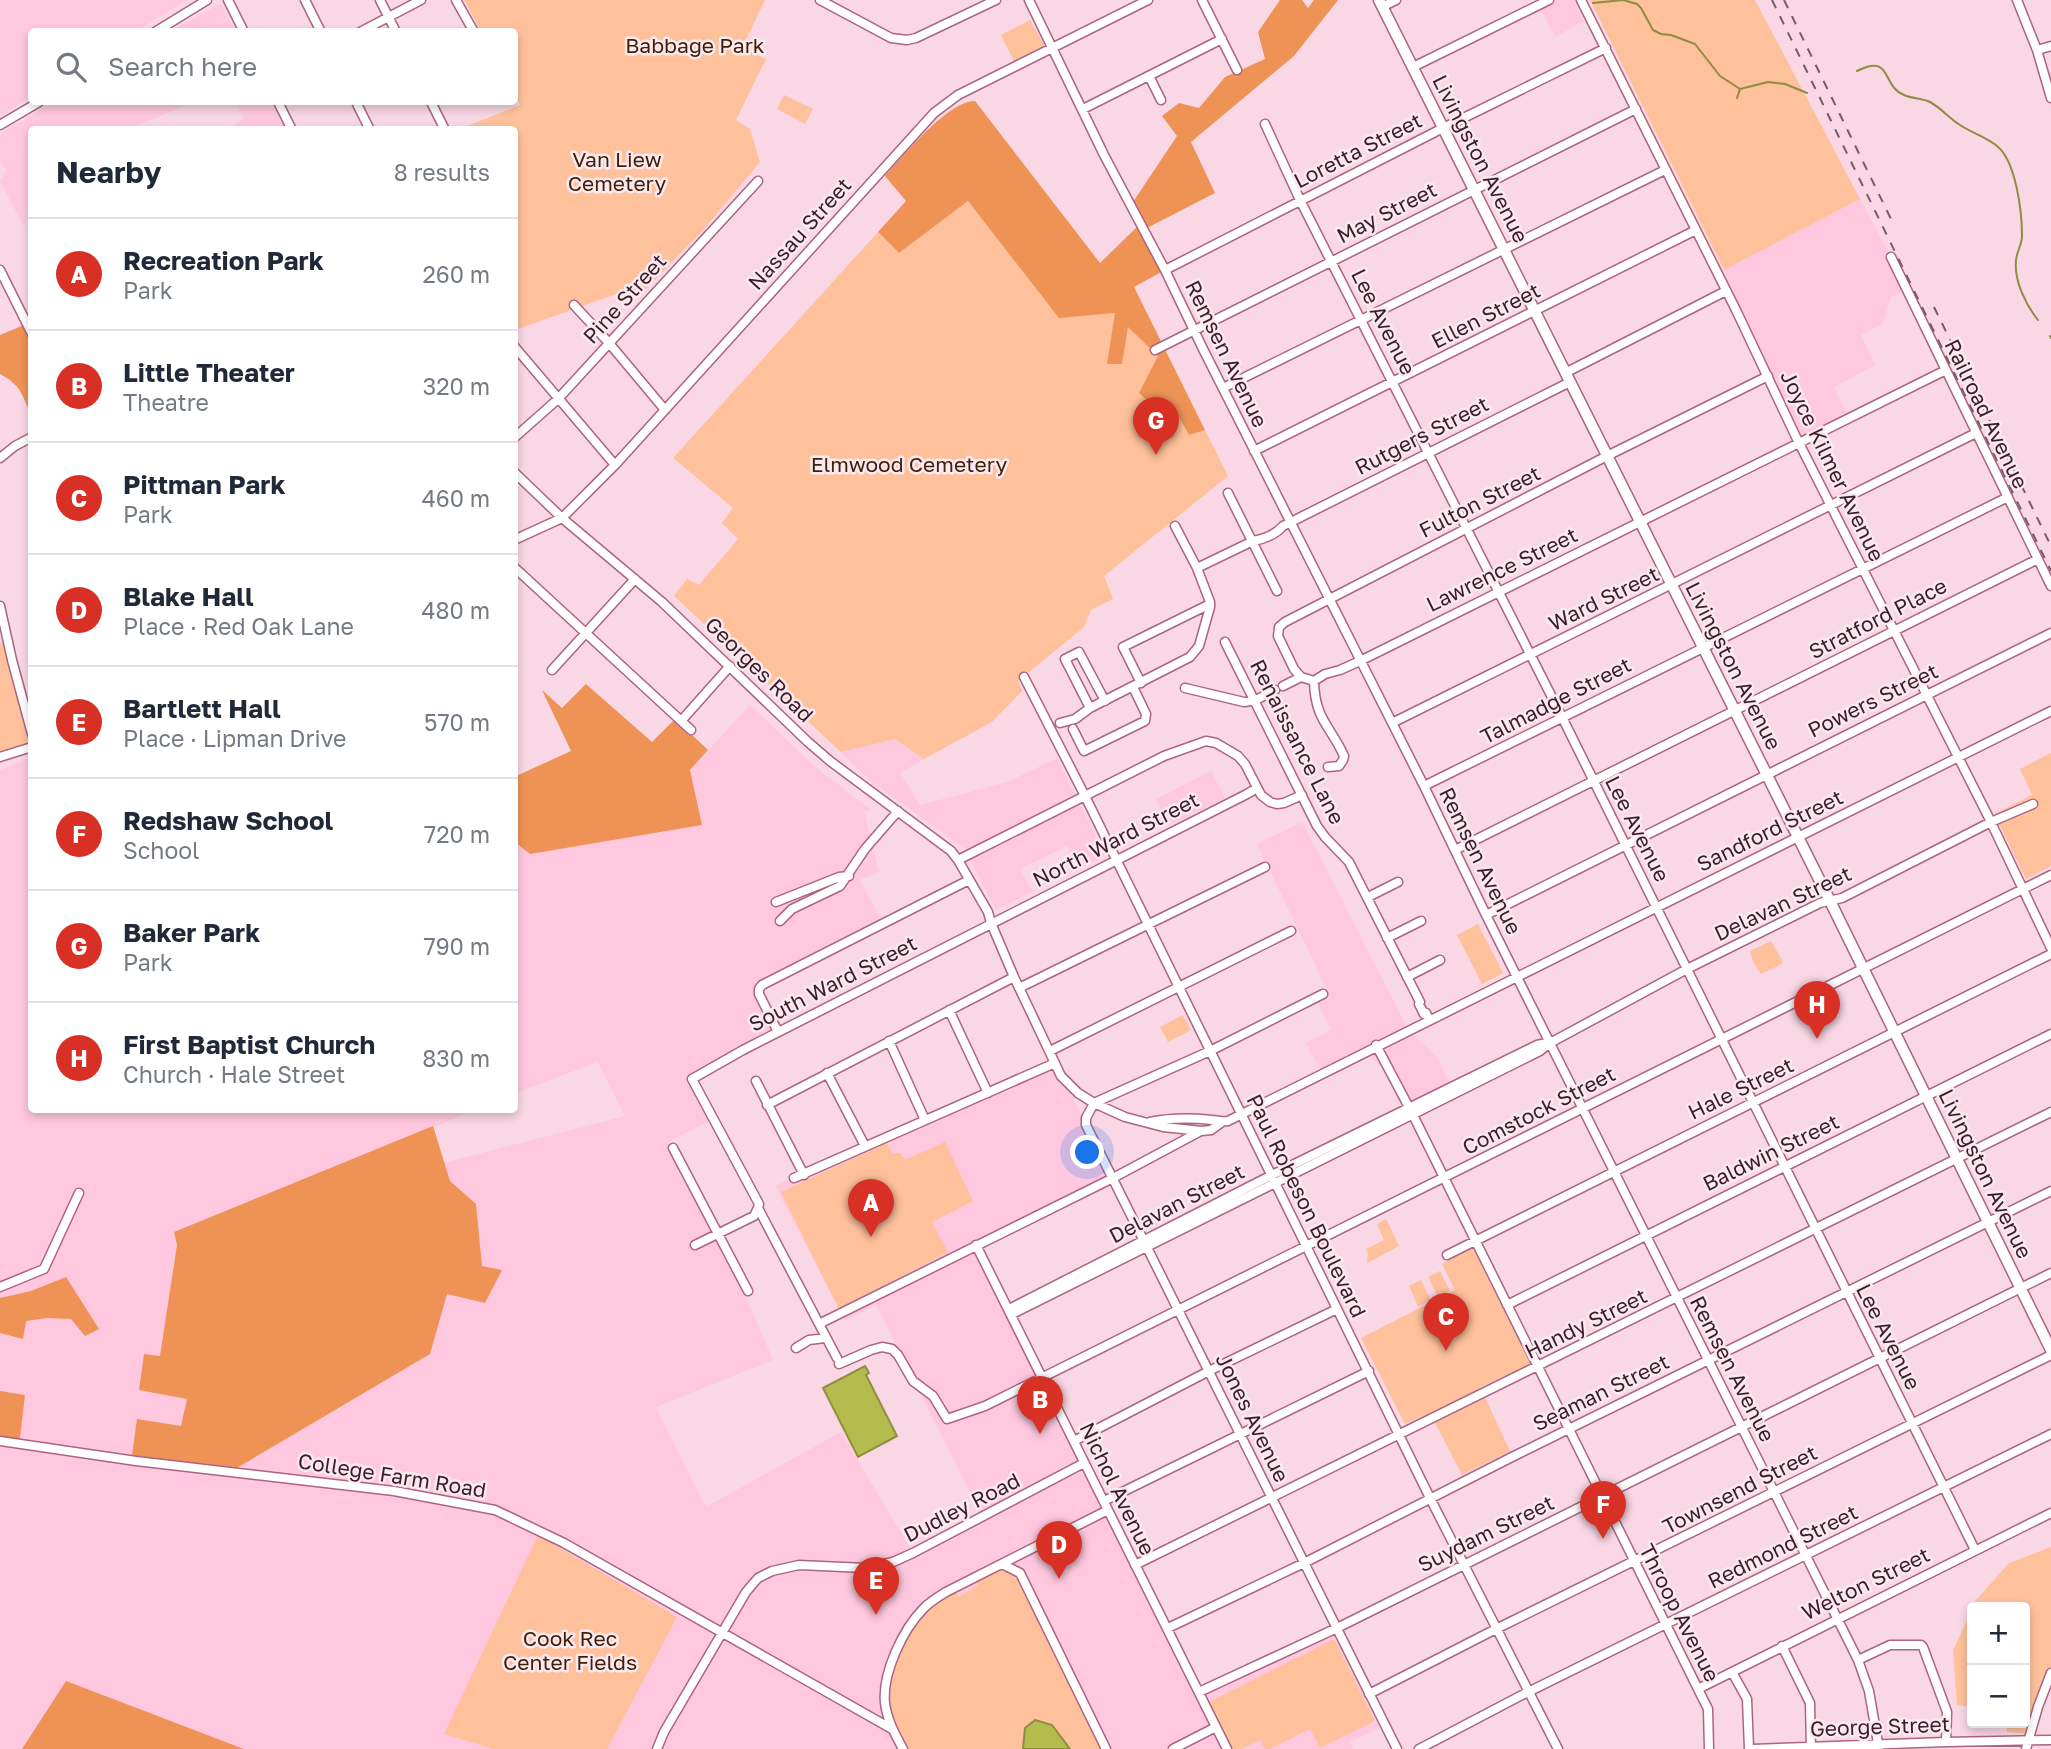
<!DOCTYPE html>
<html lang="en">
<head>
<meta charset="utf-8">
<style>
  :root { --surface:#fff; --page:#f6f6f7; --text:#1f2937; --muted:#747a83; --line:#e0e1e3; --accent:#d93025 }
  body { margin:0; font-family:"Golos Text",sans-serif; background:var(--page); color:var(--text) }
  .controls { position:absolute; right:21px; bottom:21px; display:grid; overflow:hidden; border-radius:7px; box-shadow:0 4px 10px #0003 }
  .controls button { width:63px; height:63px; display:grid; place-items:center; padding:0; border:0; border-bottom:2px solid var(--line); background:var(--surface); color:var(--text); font:35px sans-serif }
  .you { position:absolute; left:1088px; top:1153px; width:24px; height:24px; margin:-18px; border:5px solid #fff; border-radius:50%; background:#1a73e8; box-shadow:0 0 0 10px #1a73e833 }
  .badge { display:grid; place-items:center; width:46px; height:46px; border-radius:50%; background:var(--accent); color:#fff; font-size:23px; font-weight:700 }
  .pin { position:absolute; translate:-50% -58px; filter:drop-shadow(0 2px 4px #0008) }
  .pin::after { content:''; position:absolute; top:37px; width:24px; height:21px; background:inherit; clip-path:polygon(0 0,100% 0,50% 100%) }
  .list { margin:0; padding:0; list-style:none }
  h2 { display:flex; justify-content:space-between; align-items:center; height:91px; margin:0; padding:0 28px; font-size:30px }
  h2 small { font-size:23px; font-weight:400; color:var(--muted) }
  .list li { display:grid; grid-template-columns:46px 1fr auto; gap:21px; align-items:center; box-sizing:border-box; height:112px; padding:0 28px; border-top:2px solid var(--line) }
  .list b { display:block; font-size:26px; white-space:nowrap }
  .list p { margin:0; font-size:23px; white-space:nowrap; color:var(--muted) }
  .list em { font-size:23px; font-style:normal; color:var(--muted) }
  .icon { flex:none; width:38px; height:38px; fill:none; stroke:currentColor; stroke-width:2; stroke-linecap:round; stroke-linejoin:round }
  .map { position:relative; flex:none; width:2051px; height:1749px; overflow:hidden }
  .search { position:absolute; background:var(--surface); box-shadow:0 4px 10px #0003; left:28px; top:28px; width:490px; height:77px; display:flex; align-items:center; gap:18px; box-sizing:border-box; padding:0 24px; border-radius:7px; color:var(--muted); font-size:26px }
  .panel { position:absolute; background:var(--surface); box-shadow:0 4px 10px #0003; left:28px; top:126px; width:490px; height:987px; border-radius:7px }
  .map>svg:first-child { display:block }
  .built { fill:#ffc8de }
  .green { fill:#fec19b }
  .forest { fill:#ee9355 }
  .water { fill:#b4bc4d; stroke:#908c42; stroke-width:2 }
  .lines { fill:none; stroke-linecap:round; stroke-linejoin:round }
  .stream { stroke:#908c42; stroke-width:2 }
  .minor-casing { stroke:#ad6383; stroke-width:11 }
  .major-casing { stroke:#ad6383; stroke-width:13 }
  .minor { stroke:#fff; stroke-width:8 }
  .major { stroke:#fff; stroke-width:10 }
  .rail { stroke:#7a5a67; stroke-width:2; stroke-dasharray:9 9; stroke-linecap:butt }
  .labels { text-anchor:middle; stroke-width:5; stroke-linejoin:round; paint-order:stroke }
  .park-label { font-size:21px; fill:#421e04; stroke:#fbe9f0 }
  .street-label { font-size:21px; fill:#3b1c2a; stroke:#fbe9f0 }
</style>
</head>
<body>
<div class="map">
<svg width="2051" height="1749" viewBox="0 0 2051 1749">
  <rect width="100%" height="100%" fill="#f9d7e4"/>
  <!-- built -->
  <path class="built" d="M0,0h187l-51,31 -104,1 -1,64 -31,20z
    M1536,0h45l-6,3 9,18 -29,16z
    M217,5h5l13,26h-63z
    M54,102h141l-67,27 -96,1 -1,89 -8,6 -23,-44 6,-10 -6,-10v-27z
    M235,102h36l14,27h-57l16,-11z
    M1860,199l48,90 -17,8 -8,26 -22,12 14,30 -41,22 15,31 -49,25 -76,-173z
    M750,705l64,61 57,44 -7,1 15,61 -19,8 24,44 -127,66 21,45 -86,46 19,39 -44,22 14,28 -3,3 41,61 54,126 -117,47 50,100 135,-75 72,121 69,-36 -106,-212 -31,16 -70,-135 280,-123 58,115 -136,67 222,447 138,-64 15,42 27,58 -29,14 3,7h-1353v-979l31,-13 1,353h443l-292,120 442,-114 -27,-54 -83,31v-251l15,12 172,-29 -12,-55z
    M895,739l29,20 -24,14 20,32 88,-23 49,-24 48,98 -25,13 -13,-23 -47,23 13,23 -37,17 -32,-61 -95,-68 -28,-28z
    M1211,771l14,27 -56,27 -13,-26z
    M1302,822l107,209 27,25 18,35 -43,21 -16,-33 -29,-26 -43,21 -17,-31 25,-13 -15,-31 13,-6 -72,-149z"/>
  <!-- green -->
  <path class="green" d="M464,0h301l-23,48 24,11 -30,61 14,9 10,33 -56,67 -60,62 -16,-1 -113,40 -1,-200h-57l63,-25 -5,-12 -1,-61 -33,-1z
    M1590,0h165l105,199 -136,71z
    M1030,20l15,27 -30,16 -14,-28z
    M784,95l29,14 -8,15 -28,-15z
    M968,201l91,116 56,-4 43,43 -18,38 39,22 10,19 16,-5 23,46 -124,100 9,23 -22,11 -7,17 -66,54 4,10 -30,31 -68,37 -29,-20 -54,13 -167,-156 13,-17 12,6 39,-46 -16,-16 11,-15 -60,-50 205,-226 21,21z
    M5,642l26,93 1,12 -32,10v-114z
    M2051,753v113l-25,13 -32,-65 38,-19 -12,-26z
    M1478,924l25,49 -21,11 -25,-49z
    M1771,941l11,19v4l-21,10 -7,-10 -4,-13z
    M1183,1015l8,15 -23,12 -8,-15z
    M945,1142l28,59 -41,21 16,30 -109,57 -58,-117 106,-49 5,10h9l4,7z
    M1386,1219l13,27 -32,17 1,-10 -2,-4 18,-9 -7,-16z
    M1472,1247l59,117 -51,23 30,64 -48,24 -32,-62 -25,11 -44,-86 94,-48 -13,-26z
    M1440,1271l10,20 -12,6 -10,-20z
    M1421,1280l10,20 -13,6 -9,-20z
    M538,1535l139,82 -70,132h-114l-49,-15z
    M2051,1547v129l-21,58 -23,-2v-9h18v-116h-53v100l-15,-2 -4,-55 17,-36 -1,-6 40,-45z
    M1002,1564l18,9 85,176h-202l-17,-33 -1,-43 41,-63 29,-20 4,7 19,-12 -2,-6z
    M1334,1639l41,82 -55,27 -10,-19 -40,20h-5l-5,-9 -18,9h-10l-23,-47z"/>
  <!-- forest -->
  <path class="forest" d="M1280,0h22l6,8 6,-8h24l-44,56 -103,86 24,51 -72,37 22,40 -31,17 71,143 -16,5 -10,-18 -11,4 -29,-28 19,-37 -30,-29 -6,37h-15l8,-51 -56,5 -91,-117 -69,52 -21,-21 28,-31 -21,-25c18,-20 64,-76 90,-75l125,162 39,-38 -8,-20 46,-69 -15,-20 17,-13 20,5 26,-31 40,-18 -7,-27z
    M24,325l7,15v75c-10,-22 -9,-29 -31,-41v-39z
    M586,684l66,58 23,-23 33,31 -18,20 12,55 -172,29 -15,-12 -1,-65 57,-26 -29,-61 20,18z
    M433,1126l17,55 26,23 6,62 20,4 -17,33 -38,-9 -17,60 -200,118 -99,-10 6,-43 44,7 6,-27 -48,-9 5,-36 16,2 17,-111 -3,-13z
    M66,1277l33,52 -14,7 -14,-17 -24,-1 -21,3 -3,18 -23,-6v-35l31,-7z
    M0,1391l25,4 -6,51 -19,-2z
    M66,1681l178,68h-222z"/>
  <!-- water -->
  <path class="water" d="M865,1366l4,7 -3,2 31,61 -39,21 -35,-69z
    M1035,1720l17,5 18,24h-47l2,-21z"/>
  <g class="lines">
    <!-- stream -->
    <path class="stream" d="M1593,3l30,-3 14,4 4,4 12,22 8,4 10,1 24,9 25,32 20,13 28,-7 17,2 22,9
      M1857,71c36,-18 24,15 47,24 9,4 18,3 26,7 11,6 19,16 30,23 12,8 26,12 37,21 19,15 25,66 25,90 0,9 -6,17 -6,25 -2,20 10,44 22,59
      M1737,98l3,-9
      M2050,336l1,2"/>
    <defs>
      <path id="minor" d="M228,0l16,32
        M305,0l16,32
        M380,0l16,32
        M456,0l18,32
        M820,0l71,38 16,2 9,-2 80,-38
        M1029,0l75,155 61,115 38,79 221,437 62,129 372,745 11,31 10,58
        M1202,0l35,70
        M1581,0l155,310 60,127 192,379 63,132
        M2017,0l20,50 14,48
        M1382,7l14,-7
        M155,32l52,-32
        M360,32l61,-32
        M2037,50l14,-4
        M1413,67l136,-67
        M1149,76l12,24
        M278,102l14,28
        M356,102l14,28
        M431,102l14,28
        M1083,109l139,-70
        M1265,124l35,76 262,517 413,833
        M0,125l39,-23
        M1891,257l160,329
        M0,270l32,64
        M1165,270l278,-142 163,-80
        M574,305l35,38 56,67
        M514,346l101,119
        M1155,350l481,-241
        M1565,373l161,-82
        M1223,388l442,-218
        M514,438l44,-39 200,-218
        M1254,451l442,-221
        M0,458l15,-12 17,-9
        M514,472l48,46 100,84 146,140 22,19 121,90 7,9 30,52 3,11 23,54 47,99 17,17 16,10 31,14 38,10 39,4 9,-1 11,-8
        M1228,493l49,98
        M514,540l48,-22 53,-53 319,-352 24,-18 190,-95
        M514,567l177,163
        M1197,568l56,-27c11,-2 23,-7 30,-15l287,-144
        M0,606l12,54 20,74
        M1225,642l92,184 8,11 24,25 71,140 -1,2 5,10 2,-1 3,6
        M552,670l83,-91
        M1024,677l61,119 345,702 128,251
        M1314,681l-13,-4 -7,-8 -16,-33 1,-9 6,-5 322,-166 161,-80
        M1141,683l-18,-36 87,-43
        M1283,686l18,-9
        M1185,688l59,14 12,-2 19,-10
        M1090,708l-25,-49 14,-7 26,49
        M681,721l49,-55
        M1060,723l15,-4 15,-11 100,-51 9,-11 11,-39v-5l-13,-34 -22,-42
        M1392,723l584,-290
        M1073,729l11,22 61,-30 1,-7 -13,-27
        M0,757l32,-10
        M1328,767l11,-1 4,-6 1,-4c-14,-31 -29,-36 -30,-75l11,-7 15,-4 20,-9 586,-291
        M1424,786l584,-289
        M1455,850l583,-291
        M958,860l206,-104 42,-15 10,2 22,13 7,8 16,31 9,7 7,2 7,-1 18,-8
        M1368,897l30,-15
        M776,902l63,-25 10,-1
        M1486,915l565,-282
        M780,921l12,-12 48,-23 25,-37 33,-38
        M1387,938l34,-17
        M1407,977l33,-17
        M1019,988l246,-121
        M1323,994l-113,57 -116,52 -8,15v7l311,624
        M949,1010l39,83
        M778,1032l-19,-38v-5l3,-4 207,-105
        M889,1041l36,79
        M1376,1045l37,70 285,574 10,20 1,40
        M1050,1051l241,-120
        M827,1073l38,73
        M756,1081l48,94
        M767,1105l247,-128
        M1150,1122c19,-4 42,-4 62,-2 6,0 9,2 16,1l823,-410
        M673,1148l75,143
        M794,1178l261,-115
        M695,1245l59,-29 4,-8
        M976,1245l251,504
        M1447,1255l604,-301
        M0,1287l44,-18 35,-76
        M1507,1305l544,-271
        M1009,1309l263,-134 265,-130 10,-2
        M1012,1314l528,-263 10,-8 137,-74 133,-66 22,-5 149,-76 42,-18
        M819,1324l294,-146 86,-46
        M796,1348l13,-8 16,-2
        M837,1358l-79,-150 1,-4 -67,-125 51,-29 504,-256 10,-6
        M839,1364l32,-14 11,-3 10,2 6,6 15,26 20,15 14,23 38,-13 1066,-531
        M0,1441l136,20 258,30 101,19 69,33 328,186
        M1074,1441l135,-70 128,-62
        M1104,1501l265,-130
        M1002,1564l18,9 86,176
        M1135,1565l916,-453
        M1168,1628l136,-65 206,-105 541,-267
        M1782,1646l28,57 1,46
        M1858,1660l32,-15h31l2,2 24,65 -1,30
        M1732,1672l15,27 2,50
        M1698,1689l353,-176
        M1199,1692l138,-64 714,-355
        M1369,1694l127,-65 555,-274
        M657,1749l7,-17 82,-140 12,-14 14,-7 27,-6 66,3 28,-6 20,-9 171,-90
        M903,1749c-8,-15 -16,-29 -18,-46 -3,-30 18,-74 39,-95 7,-7 14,-11 22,-16l162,-82
        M1173,1749l43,-22
        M1419,1749l103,-54 529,-261
        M1752,1749l194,-7 105,-2
        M2026,1749l12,-42 13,-34"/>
      <path id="major" d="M1379,0l451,901 221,449"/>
    </defs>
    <!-- minor casing -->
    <use href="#minor" class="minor-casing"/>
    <!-- major casing -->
    <use href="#major" class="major-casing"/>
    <!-- minor -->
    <use href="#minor" class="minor"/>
    <!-- major -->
    <use href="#major" class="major"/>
    <!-- rail -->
    <path class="rail" d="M1772,0l279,571
      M1784,0l107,219
      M1934,307l117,239"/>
  </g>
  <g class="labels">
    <!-- park labels -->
    <g class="park-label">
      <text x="695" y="53">Babbage Park</text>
      <text x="617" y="167">Van Liew<tspan x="617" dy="24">Cemetery</tspan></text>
      <text x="909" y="472">Elmwood Cemetery</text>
      <text x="570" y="1646">Cook Rec<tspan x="570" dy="24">Center Fields</tspan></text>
    </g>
    <!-- street labels -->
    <g class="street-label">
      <text transform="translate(1358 151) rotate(-27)" y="7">Loretta Street</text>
      <text transform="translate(1480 159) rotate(63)" y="7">Livingston Avenue</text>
      <text transform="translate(1387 213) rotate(-27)" y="7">May Street</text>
      <text transform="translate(800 234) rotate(-48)" y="7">Nassau Street</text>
      <text transform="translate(625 299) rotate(-48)" y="7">Pine Street</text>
      <text transform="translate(1486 316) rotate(-27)" y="7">Ellen Street</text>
      <text transform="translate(1383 322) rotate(63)" y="7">Lee Avenue</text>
      <text transform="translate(1226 354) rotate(64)" y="7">Remsen Avenue</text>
      <text transform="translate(1986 414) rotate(64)" y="7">Railroad Avenue</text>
      <text transform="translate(1422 436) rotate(-27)" y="7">Rutgers Street</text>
      <text transform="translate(1832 466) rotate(64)" y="7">Joyce Kilmer Avenue</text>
      <text transform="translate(1480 502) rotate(-27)" y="7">Fulton Street</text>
      <text transform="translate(1502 570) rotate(-26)" y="7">Lawrence Street</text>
      <text transform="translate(1604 599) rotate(-26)" y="7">Ward Street</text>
      <text transform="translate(1878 619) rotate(-27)" y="7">Stratford Place</text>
      <text transform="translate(1733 666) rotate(63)" y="7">Livingston Avenue</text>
      <text transform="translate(759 670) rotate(44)" y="7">Georges Road</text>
      <text transform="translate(1556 701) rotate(-27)" y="7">Talmadge Street</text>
      <text transform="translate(1873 701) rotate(-26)" y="7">Powers Street</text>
      <text transform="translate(1297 742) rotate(63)" y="7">Renaissance Lane</text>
      <text transform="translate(1637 829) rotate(63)" y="7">Lee Avenue</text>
      <text transform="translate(1770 831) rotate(-26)" y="7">Sandford Street</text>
      <text transform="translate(1116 840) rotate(-27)" y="7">North Ward Street</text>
      <text transform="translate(1480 861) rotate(64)" y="7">Remsen Avenue</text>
      <text transform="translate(1783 904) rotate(-25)" y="7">Delavan Street</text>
      <text transform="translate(833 984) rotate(-27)" y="7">South Ward Street</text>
      <text transform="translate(1741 1089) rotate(-26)" y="7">Hale Street</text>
      <text transform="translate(1539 1111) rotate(-27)" y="7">Comstock Street</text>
      <text transform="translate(1771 1153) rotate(-26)" y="7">Baldwin Street</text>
      <text transform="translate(1985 1174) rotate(64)" y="7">Livingston Avenue</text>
      <text transform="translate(1177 1204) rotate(-27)" y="7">Delavan Street</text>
      <text transform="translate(1306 1206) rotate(64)" y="7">Paul Robeson Boulevard</text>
      <text transform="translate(1586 1324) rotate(-26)" y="7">Handy Street</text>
      <text transform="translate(1888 1337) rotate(63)" y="7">Lee Avenue</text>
      <text transform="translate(1732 1369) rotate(63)" y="7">Remsen Avenue</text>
      <text transform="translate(1601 1393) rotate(-26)" y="7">Seaman Street</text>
      <text transform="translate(1252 1418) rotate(64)" y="7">Jones Avenue</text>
      <text transform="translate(392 1476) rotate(9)" y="7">College Farm Road</text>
      <text transform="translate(1117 1489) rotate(64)" y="7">Nichol Avenue</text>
      <text transform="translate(1740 1490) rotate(-27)" y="7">Townsend Street</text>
      <text transform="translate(962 1508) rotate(-27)" y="7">Dudley Road</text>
      <text transform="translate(1486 1534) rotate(-26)" y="7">Suydam Street</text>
      <text transform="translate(1783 1547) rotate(-26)" y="7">Redmond Street</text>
      <text transform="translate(1866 1584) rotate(-26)" y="7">Welton Street</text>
      <text transform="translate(1679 1613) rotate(63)" y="7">Throop Avenue</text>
      <text transform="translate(1880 1727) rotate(-2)" y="7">George Street</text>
    </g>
  </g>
</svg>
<div class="controls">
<button>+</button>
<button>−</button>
</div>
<div class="you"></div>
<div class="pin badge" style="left:871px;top:1237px">A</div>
<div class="pin badge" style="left:1040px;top:1434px">B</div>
<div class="pin badge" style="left:1446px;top:1351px">C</div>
<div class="pin badge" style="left:1059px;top:1579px">D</div>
<div class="pin badge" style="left:876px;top:1615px">E</div>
<div class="pin badge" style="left:1603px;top:1539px">F</div>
<div class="pin badge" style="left:1156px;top:455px">G</div>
<div class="pin badge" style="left:1817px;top:1039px">H</div>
<div class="search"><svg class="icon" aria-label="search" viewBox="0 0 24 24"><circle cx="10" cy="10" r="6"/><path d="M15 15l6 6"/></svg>Search here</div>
<section class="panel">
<h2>Nearby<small>8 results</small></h2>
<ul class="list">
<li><span class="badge">A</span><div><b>Recreation Park</b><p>Park</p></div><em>260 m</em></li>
<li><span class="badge">B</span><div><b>Little Theater</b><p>Theatre</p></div><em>320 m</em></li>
<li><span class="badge">C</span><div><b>Pittman Park</b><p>Park</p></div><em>460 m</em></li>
<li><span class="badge">D</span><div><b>Blake Hall</b><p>Place · Red Oak Lane</p></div><em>480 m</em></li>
<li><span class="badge">E</span><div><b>Bartlett Hall</b><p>Place · Lipman Drive</p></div><em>570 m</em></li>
<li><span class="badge">F</span><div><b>Redshaw School</b><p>School</p></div><em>720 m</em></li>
<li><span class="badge">G</span><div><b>Baker Park</b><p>Park</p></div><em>790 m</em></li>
<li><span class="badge">H</span><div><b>First Baptist Church</b><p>Church · Hale Street</p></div><em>830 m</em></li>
</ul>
</section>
</div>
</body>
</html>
